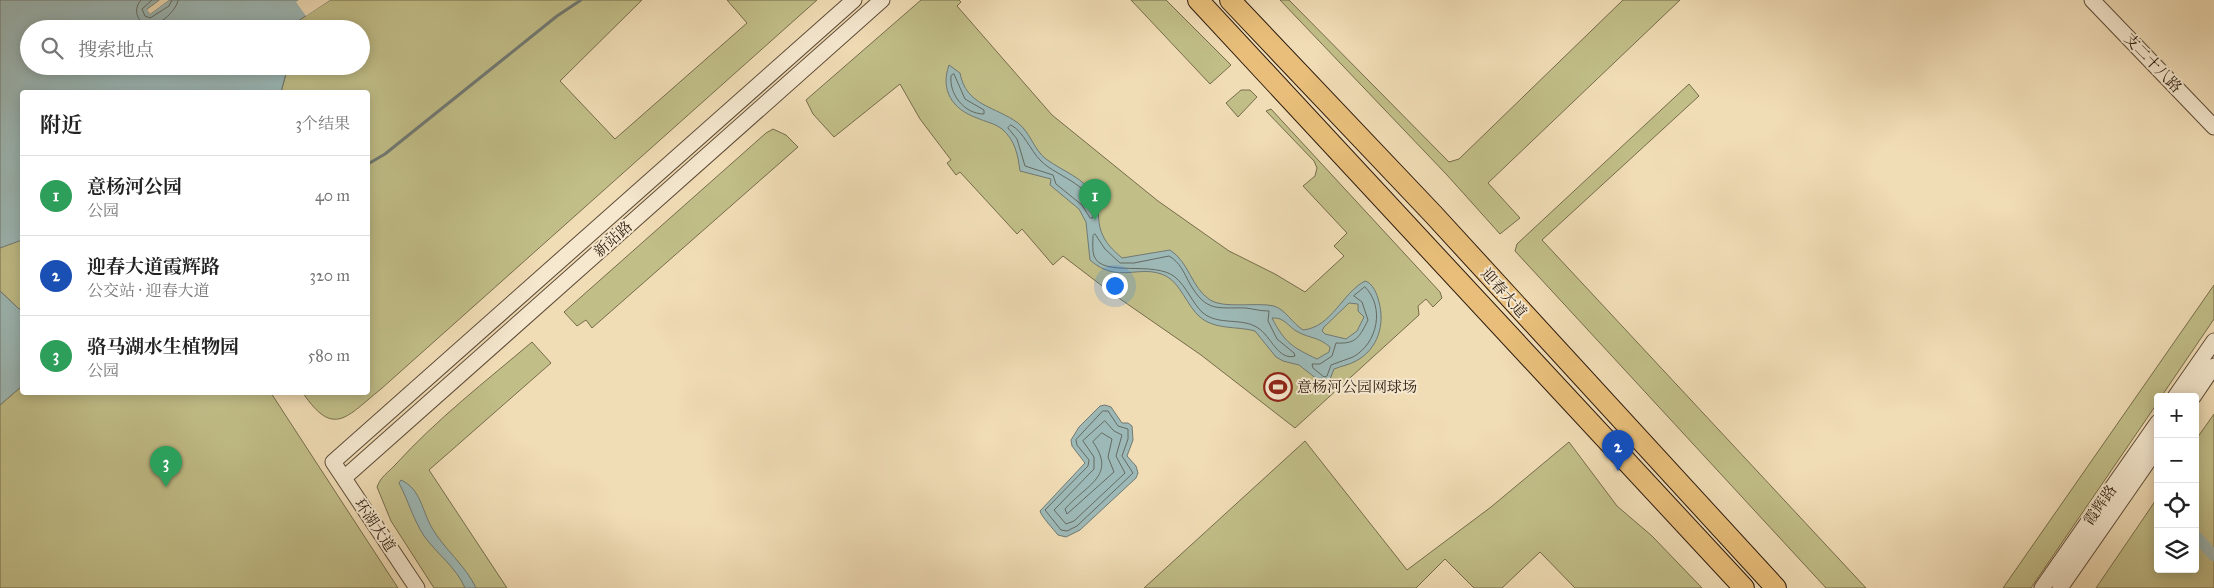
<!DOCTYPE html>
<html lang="zh">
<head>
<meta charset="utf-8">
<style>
  :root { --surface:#fff; --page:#f2f2f2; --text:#222; --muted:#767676; --line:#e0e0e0; --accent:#8f2418 }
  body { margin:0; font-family:"IM FELL Great Primer","Noto Serif SC",serif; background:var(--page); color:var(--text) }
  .controls { position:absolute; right:15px; bottom:15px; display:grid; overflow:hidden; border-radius:5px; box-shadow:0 2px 12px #0003 }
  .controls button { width:45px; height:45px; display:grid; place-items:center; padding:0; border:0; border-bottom:1px solid var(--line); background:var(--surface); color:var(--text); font:25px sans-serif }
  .you { position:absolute; left:1114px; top:285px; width:18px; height:18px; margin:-12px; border:4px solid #fff; border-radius:50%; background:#1a73e8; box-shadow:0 0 0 8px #1a73e833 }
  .badge { display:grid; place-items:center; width:32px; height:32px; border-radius:50%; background:var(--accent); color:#fff; font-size:16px; font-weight:700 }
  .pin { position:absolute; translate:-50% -41px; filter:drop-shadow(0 1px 2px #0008) }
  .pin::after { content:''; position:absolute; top:26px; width:18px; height:15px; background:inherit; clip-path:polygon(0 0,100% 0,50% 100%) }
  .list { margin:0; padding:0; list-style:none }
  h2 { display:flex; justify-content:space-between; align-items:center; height:65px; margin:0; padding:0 20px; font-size:21px }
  h2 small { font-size:16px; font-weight:400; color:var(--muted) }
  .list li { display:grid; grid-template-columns:32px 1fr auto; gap:15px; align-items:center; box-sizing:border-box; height:80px; padding:0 20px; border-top:1px solid var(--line) }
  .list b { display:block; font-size:19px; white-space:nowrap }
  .list p { margin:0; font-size:16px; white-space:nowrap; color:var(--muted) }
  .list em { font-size:16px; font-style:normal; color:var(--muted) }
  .icon { flex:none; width:28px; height:28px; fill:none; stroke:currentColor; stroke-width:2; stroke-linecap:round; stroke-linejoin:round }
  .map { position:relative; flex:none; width:2214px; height:588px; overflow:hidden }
  .search { position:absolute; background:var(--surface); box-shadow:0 2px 12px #0003; left:20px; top:20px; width:350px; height:55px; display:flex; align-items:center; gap:12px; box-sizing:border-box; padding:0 18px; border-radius:28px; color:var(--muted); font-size:19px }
  .panel { position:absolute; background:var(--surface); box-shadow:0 2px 12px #0003; left:20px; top:90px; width:350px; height:305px; border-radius:5px }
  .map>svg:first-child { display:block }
  .green { fill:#c1be88; stroke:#766c4a }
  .water { fill:#9db9b7; stroke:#707973; fill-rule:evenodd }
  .pier { fill:#f0dcb5 }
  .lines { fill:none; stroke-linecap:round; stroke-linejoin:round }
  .shore { stroke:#646a62; stroke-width:1 }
  .stream { stroke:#707973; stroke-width:3 }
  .canal { stroke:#9db9b7; stroke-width:11 }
  .minor-casing { stroke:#5d4a37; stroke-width:17 }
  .major-casing { stroke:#2c1a0d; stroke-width:22 }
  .minor { stroke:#f5e8cf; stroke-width:15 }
  .major { stroke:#e8be7a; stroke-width:20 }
  .labels { text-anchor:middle; stroke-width:4; stroke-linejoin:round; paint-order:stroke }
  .street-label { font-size:15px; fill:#2c1a0d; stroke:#f5e8cf }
  .poi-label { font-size:15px; fill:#2c1a0d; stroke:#f5e8cf; text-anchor:start }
</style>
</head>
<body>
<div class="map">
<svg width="2214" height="588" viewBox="0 0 2214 588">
  <rect width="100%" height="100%" fill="#f0dcb5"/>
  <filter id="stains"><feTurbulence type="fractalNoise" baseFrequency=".004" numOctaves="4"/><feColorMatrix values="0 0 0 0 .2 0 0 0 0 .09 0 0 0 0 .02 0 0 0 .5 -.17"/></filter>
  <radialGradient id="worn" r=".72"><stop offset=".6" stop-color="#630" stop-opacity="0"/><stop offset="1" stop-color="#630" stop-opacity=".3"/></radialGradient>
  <!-- green -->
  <path class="green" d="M0,0l29,66 -7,26v217h-3l-19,-18z
    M330,0h312l-82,81 55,58 132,-116 -20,-23h90l-436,389c-34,27 -47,50 -78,4l65,-1v-300h-87l7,-26h73v-37h-67v-6z
    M921,0h38l2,2 -4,4 95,109 106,86 71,50 46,23 30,18 39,-36 -10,-10 13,-13 -44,-47 12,-10 2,-8 -3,-7 -48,-50 5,-2 169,183 2,6 -9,9 -7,-8 -8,7 1,9 -124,113 -94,-73 -91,-63 -47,-36 -10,9 -31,-36 -5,5 -57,-62 -4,3 -9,-12 4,-3 -31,-41 -20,-35 -66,53 -21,-23 -7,-14z
    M1131,0h35l65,65 -21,19z
    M1280,0h9l160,162 10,-3 164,-159h57l-192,183 32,35 -20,16 -53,-59z
    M1689,84l10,12 -157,144 324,348h-40l-311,-337 2,-7z
    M1241,90h9l7,7 -19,20 -12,-14z
    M773,129l13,6 12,12 -206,181 -6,-8 -9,6 -13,-14 202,-179z
    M2214,285v34l-53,78h-3v5l-127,186h-28z
    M532,342l19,21 -122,107 78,118h-73l-43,-67 -14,-34c4,-11 11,-14 19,-23 41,-45 90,-83 136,-122z
    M22,386v6l249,1 127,195h-398v-183z
    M2214,414v174h-118l62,-91v72h37v-128z
    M1305,441l102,129 84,-63 78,-65 48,64 35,30 50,52h-127l-35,-36 -38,36h-28l-29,-29 -29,29h-272z"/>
  <!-- water -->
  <path class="water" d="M0,0h160l-13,9 3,5 19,-14h161l-35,23 -1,6h-265v37h259l-7,26h-259v148l-22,8z
    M949,65l11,8c6,33 35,33 58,50 12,9 16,27 28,36 16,12 39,19 49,38 5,11 2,23 6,34 4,12 12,19 21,27l48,-8c19,12 21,37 40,50 14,9 47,2 64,6 12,4 18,17 29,24 29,-3 39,-37 62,-49 8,2 12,13 14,21 6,23 -1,47 -23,59 -7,4 -15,5 -22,8l-7,18 -28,-22 -16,-4 -7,-4 -21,-26c-18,-5 -40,-1 -55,-14 -13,-11 -19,-33 -34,-41 -26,-13 -48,9 -76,-16l-4,-38 -7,-13 -29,-24 1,-6 -31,-8c-2,-16 -5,-31 -18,-42 -8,-6 -16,-7 -25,-11 -25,-9 -37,-28 -28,-53zM1349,303l9,1v7l6,6 -7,14 -11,8 -21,-5 -3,-3 2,-4zM1272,318c13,-1 16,9 26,14 13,7 19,4 32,15l-1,5 -12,7c-25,-12 -32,-16 -45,-41z
    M0,291l19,18h3v77l-22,19z
    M1105,405l6,2 11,16h6l4,3 1,14 -6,16 9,10 2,7 -2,5 -56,52 -14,7 -8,-2c-4,-5 -17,-19 -18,-24l45,-48 -13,-17 -1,-6 8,-13 21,-21z
    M401,480c20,9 21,31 31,48 12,21 34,38 44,60h-11c-9,-21 -28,-34 -41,-52 -11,-17 -16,-36 -25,-53z"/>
  <!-- pier -->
  <path class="pier" d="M160,0h3l-12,11 14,-11h4l-19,14 -3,-4z
    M299,0h31l-24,16 -10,-14z"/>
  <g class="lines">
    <!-- shore -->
    <path class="shore" d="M141,0c-8,8 -5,23 8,25 11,1 28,-15 29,-25
      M152,0l-10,9 3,7 5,2 19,-12 3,-6
      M954,74l11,25 19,11v4c-20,0 -35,-20 -33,-38z
      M1011,125c13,7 19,25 30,36 17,17 58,25 52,57h-3l-8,-13 -26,-21 -3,-9 -28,-9 -8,-27 -9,-11z
      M1095,234l10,15 15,14h14l35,-7c11,6 15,17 21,28 17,29 27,23 56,24 8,1 14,3 23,3l-1,10 9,18 17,14 1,3c-17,5 -24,-20 -37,-28 -16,-11 -39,-2 -55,-15 -11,-10 -16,-26 -28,-36 -21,-17 -73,1 -81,-21 -2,-6 -1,-13 -1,-20z
      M1365,287c20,20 13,56 -12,70 -7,3 -15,5 -22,8l-4,11 -3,1 -11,-9 -1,-4h8l12,-8 4,-13c20,1 23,-5 32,-23l-6,-18 -8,-6z
      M1103,411h5l10,15 10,3v10l-6,17 11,17 -56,53 -10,5 -6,-1 -16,-20 43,-44 1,-6 -12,-15 -1,-5z
      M1105,421l9,10 8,4 -6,21 9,17 -51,48 -8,3 -12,-14 40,-41v-12l-11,-16z
      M1102,433l10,6 -4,18 6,15 -47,42 -2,-5c22,-25 52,-33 28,-67z"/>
    <!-- stream -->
    <path class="stream" d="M368,164l17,-10 172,-138 24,-16"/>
    <!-- canal -->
    <path class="canal" d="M2195,535l19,21"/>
    <defs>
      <path id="minor" d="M2092,0l122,127
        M2175,397l39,-56
        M2193,397l21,-31
        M344,478l538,-478
        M417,588l-84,-126 521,-462
        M2042,588l116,-166
        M2060,588l98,-141"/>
      <path id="major" d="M1198,0l546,588
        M1230,0l203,214 343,374"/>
    </defs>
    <!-- minor casing -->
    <use href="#minor" class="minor-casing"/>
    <!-- major casing -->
    <use href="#major" class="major-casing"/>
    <!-- minor -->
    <use href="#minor" class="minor"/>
    <!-- major -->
    <use href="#major" class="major"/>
  </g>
  <!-- icons -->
  <defs>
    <symbol id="stadium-ring" viewBox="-11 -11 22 22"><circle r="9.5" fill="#f5e8cf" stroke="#8f2418" stroke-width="1.5"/><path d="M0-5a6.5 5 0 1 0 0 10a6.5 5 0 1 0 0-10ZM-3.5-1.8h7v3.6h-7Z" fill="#8f2418"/></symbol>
  </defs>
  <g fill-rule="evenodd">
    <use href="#stadium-ring" x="1262" y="371" width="32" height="32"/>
  </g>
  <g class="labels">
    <!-- street labels -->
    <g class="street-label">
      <text transform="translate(2153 63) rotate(46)" y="5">支二十八路</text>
      <text transform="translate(613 239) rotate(-42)" y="5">新站路</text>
      <text transform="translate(1504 293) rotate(48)" y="5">迎春大道</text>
      <text transform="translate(2100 505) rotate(-55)" y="5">霞辉路</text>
      <text transform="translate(375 525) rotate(56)" y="5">环湖大道</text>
    </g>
    <!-- poi labels -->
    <g class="poi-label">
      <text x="1297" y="392">意杨河公园网球场</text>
    </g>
  </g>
  <rect width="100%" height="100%" filter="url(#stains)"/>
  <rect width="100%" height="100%" fill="url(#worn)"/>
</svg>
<div class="controls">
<button>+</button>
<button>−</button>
<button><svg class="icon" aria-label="locate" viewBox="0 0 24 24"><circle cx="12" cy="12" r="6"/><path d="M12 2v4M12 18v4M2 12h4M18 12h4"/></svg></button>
<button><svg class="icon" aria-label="layers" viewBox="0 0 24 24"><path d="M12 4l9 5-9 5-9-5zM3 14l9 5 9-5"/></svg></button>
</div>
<div class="you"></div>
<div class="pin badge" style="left:1095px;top:220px;background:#2e9e5b">1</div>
<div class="pin badge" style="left:1618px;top:471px;background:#1a4fb4">2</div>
<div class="pin badge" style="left:166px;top:487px;background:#2e9e5b">3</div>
<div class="search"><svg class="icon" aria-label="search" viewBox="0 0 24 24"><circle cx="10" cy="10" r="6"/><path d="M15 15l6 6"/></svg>搜索地点</div>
<section class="panel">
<h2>附近<small>3个结果</small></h2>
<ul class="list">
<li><span class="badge" style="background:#2e9e5b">1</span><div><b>意杨河公园</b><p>公园</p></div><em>40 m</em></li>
<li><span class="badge" style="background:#1a4fb4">2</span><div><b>迎春大道霞辉路</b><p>公交站 · 迎春大道</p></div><em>320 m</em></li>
<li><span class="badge" style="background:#2e9e5b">3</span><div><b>骆马湖水生植物园</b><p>公园</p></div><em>580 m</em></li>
</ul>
</section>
</div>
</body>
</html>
